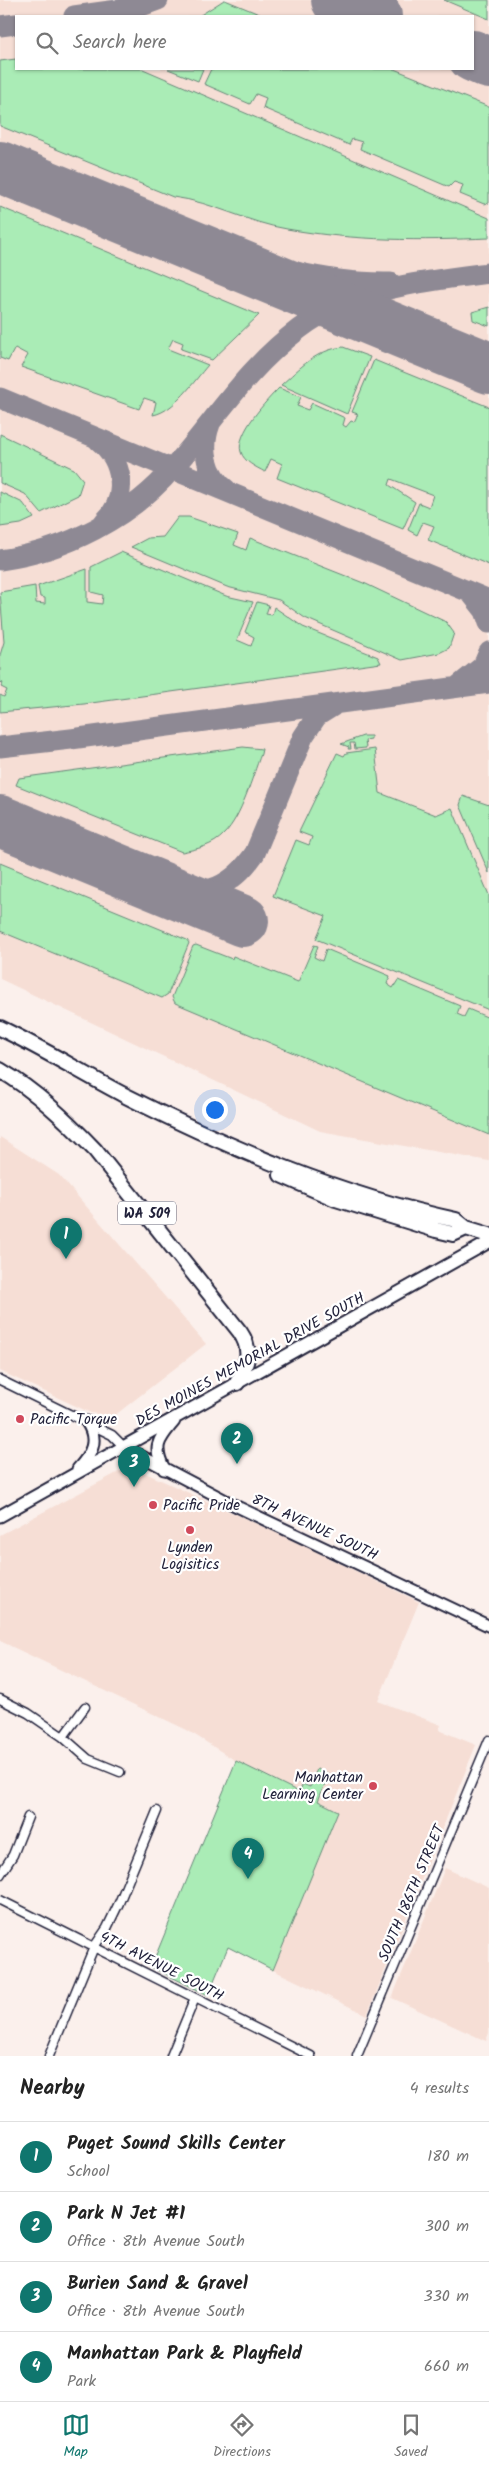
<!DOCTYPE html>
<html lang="en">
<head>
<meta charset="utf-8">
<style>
  :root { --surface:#fff; --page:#f2f2f2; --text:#222; --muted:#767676; --line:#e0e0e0; --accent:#0f766e }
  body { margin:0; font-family:Kalam,sans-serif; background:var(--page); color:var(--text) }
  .you { position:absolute; left:214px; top:1109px; width:18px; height:18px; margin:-12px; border:4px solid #fff; border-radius:50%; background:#1a73e8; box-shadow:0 0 0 8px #1a73e833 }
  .badge { display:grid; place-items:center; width:32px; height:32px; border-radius:50%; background:var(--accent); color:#fff; font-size:16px; font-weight:700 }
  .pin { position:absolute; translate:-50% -41px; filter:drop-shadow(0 1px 2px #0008) }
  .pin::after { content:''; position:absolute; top:26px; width:18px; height:15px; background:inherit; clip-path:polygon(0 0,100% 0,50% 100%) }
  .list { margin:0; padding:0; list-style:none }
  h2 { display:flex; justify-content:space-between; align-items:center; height:65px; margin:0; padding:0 20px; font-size:21px }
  h2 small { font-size:16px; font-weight:400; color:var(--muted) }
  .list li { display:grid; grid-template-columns:32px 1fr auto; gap:15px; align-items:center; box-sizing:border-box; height:70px; padding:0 20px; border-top:1px solid var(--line) }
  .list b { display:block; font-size:19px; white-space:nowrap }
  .list p { margin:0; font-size:16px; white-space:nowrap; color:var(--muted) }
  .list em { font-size:16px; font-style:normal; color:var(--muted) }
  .icon { flex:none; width:28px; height:28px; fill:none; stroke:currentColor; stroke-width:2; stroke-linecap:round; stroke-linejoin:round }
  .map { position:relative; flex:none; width:489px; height:2056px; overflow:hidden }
  .search { position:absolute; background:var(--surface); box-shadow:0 1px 4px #0004; left:15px; right:15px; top:15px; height:55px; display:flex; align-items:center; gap:12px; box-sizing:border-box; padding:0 18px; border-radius:0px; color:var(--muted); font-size:19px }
  .sheet { height:345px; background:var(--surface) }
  nav { display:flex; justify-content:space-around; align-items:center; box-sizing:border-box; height:70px; border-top:1px solid var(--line); background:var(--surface); font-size:14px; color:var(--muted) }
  nav a { display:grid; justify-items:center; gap:2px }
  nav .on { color:var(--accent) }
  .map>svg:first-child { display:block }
  .built { fill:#f6ded5; fill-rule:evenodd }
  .green { fill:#aaecb6; stroke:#668778 }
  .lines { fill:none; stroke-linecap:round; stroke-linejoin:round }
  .taxiway { stroke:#8e8994; stroke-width:21 }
  .runway { stroke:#8e8994; stroke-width:52 }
  .street-casing { stroke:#22223b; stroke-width:11 }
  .secondary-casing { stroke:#22223b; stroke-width:14 }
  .primary-casing { stroke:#22223b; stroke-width:15 }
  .highway-casing { stroke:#22223b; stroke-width:18 }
  .street { stroke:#fff; stroke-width:8 }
  .secondary { stroke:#fff; stroke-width:10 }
  .primary { stroke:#fff; stroke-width:11 }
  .highway { stroke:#fff; stroke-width:14 }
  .poi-dot { fill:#d1495b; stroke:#fff; stroke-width:2 }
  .labels { text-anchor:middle; stroke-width:4.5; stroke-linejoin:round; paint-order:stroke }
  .shield { fill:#fff; stroke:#646476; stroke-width:1 }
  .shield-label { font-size:14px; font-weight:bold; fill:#22223b }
  .street-label { font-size:15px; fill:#22223b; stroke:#fff }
  .poi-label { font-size:15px; fill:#22223b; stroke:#fff; text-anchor:start }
</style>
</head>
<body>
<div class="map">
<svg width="489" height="2056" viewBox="0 0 489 2056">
  <rect width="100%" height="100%" fill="#fbf0ec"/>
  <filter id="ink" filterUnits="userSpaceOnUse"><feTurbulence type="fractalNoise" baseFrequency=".02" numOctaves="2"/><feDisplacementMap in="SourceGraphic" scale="10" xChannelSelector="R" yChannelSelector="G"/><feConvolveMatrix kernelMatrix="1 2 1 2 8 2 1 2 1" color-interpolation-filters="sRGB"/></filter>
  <g filter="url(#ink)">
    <!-- built -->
    <path class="built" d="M0,0h489v1161l-169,-30 -320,-152zM16,16h457v53h-457z
      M0,1137l59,38 147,169 -92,72 -23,-3 -91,-42z
      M130,1466l164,75 125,61 -41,99 63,24 -2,5 37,15 -109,270 -94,-45 64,-159 -101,-50 -49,-31 -187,-89v-106z
      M445,1868l44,20v145l-3,8 -94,-43z"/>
    <!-- green -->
    <path class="green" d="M224,0h1l39,16h-65z
      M444,0h45v19z
      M16,59v10h127l346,149v20c-68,3 -134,3 -202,-9 -39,-6 -74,-27 -114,-32l-173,-71v-65z
      M168,69h35l-5,12z
      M211,69h183l95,38v96l-5,1 -24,-10 3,-9 -9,-3 -5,5 -89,-38 2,-7 -10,-3 -3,6 -86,-37 3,-10 -10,-4 -6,10 -46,-20z
      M0,207l259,108 -47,45 -31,-11 2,-6 -10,-4 -5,10 40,16c-14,16 -33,46 -55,50l3,-13 -12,-4 -5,11 -118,-42 7,-12 -13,-7 -7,13 -8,-3z
      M489,307v19l-16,-6 -1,-8z
      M343,347l27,10 -23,57 -66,-29c19,-17 35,-35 62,-38z
      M374,360l115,47v158l-61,-25 6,-14 -11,-4 -6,13 -9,-5 11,-27 10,4 4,-12 -42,-16 -2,6 26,17 -12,27 -126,-51 5,-14 -11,-5 -6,13c-9,-5 -21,-10 -24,-20 -6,-18 26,-52 38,-64l22,9 -4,9 11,4 4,-7 33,15 -2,7 3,2 5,-6 3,1 4,-8 -6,-2z
      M0,434l74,35 9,11 -5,15 -37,18 -16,-19 -25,-11z
      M0,492l23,11 11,15 -13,6 -21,3z
      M178,517h11l49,17 -4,11 12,5 4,-12 116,46 80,38 8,11 -5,15 -10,5 -37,7 -97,-42 -26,-18 -52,-13 -96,-40 17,-9 15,-1z
      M121,552l105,44 27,6 -16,38 14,6 3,-9 -9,-5 12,-30 12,3 -3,9 6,1 2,-8 29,20 75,30 3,6 -297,41 -84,8v-17l4,2 3,-7 -6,-3 2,-4 -3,-1v-27l4,-13 -4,-50 35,-6 1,17 9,1v-6l-5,-1 -2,-11 49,-17v33l15,2 1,-9 -12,-3v-25z
      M363,736h8v3l-6,1 1,8 -11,1 -1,-6h-4l1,6h-3l1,-2 -8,-3z
      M243,747l19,2 -1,5c-9,23 -19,62 -37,80 -11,12 -27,15 -42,18l-166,-67 3,-7z
      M375,749l5,44 56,22 16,-7 37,87v115l-173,-71 10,-23 -53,-20 23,-56 13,5 3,-8 -13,-5 38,-79 7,3 2,-3z
      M463,796l26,9v68l-29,-68z
      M0,863l187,77 2,3 -21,51 -6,4 -162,-67z
      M196,945l36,14 1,-3 65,26 16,-37 4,1 -4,11 8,4 4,-12 64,27 -3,8 6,4 5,-8 62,26 -3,8 7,3 4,-8 21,9v117l-314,-132 -3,-6 21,-51z
      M236,1761l63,31 4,-8 7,3 7,-18 12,5 -11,27 20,10 -65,159 -45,-23 -20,48 -57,-28z"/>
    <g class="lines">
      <!-- taxiway -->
      <path class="taxiway" d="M74,16l65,-9 19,-7
        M0,26l16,-2
        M150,229c77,23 159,56 241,54
        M0,398l489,202
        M210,424c-9,24 -4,51 17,66
        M98,440c25,20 32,58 6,82
        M0,560c65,-9 130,-42 173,-92 43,-49 73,-99 126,-139 55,-41 125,-48 190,-56
        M470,592l15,19 4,12
        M457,687l26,-21 6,-14
        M0,747l71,-8 418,-56
        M167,889c40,8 65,-2 88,-36l48,-116 14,-21 16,-10"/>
      <!-- runway -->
      <path class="runway" d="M337,0l39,16
        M473,56l16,7
        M0,167l489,201
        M0,821l243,100"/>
      <defs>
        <path id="street" d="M0,1380l112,55 12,12
          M0,1699l28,14 35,24 25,22 32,13
          M63,1737l22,-30
          M0,1875l13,-20 15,-38
          M0,1900l311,156
          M49,2056l45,-109 13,-19 12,-25 38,-92
          M171,2056l24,-58
          M357,2056l132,-316"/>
        <path id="secondary" d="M124,1447l114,60 251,119"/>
        <path id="primary" d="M78,1469c14,-15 21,-29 9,-47
          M164,1469c-12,-24 -5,-29 10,-48
          M0,1516l489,-274"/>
        <path id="highway" d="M0,1028c42,20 82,45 124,67 105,53 217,101 332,125l10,8 23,7
          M0,1070c36,21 66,50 95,80l145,182c13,19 7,32 -3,51
          M281,1175l55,24 100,31 17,4 13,-6"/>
      </defs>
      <!-- street casing -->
      <use href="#street" class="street-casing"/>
      <!-- secondary casing -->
      <use href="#secondary" class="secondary-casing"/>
      <!-- primary casing -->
      <use href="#primary" class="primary-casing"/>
      <!-- highway casing -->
      <use href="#highway" class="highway-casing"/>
      <!-- street -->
      <use href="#street" class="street"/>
      <!-- secondary -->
      <use href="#secondary" class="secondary"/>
      <!-- primary -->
      <use href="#primary" class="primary"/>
      <!-- highway -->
      <use href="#highway" class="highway"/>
    </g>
  </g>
  <!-- markers -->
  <g class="poi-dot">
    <circle cx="20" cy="1419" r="5"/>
    <circle cx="153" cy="1505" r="5"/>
    <circle cx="190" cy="1530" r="5"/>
    <circle cx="373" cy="1786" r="5"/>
  </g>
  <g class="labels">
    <!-- shield labels -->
    <rect class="shield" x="118" y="1201.5" width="58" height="23" rx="4"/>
    <g class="shield-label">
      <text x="147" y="1218">WA 509</text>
    </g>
    <!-- street labels -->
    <g class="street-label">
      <text transform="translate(250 1359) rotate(-29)" y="5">DES MOINES MEMORIAL DRIVE SOUTH</text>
      <text transform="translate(315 1527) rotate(25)" y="5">8TH AVENUE SOUTH</text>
      <text transform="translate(411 1893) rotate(-67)" y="5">SOUTH 186TH STREET</text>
      <text transform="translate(162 1966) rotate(27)" y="5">4TH AVENUE SOUTH</text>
    </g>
    <!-- poi labels -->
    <g class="poi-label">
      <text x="30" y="1424">Pacific Torque</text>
      <text x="163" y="1510">Pacific Pride</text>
      <text x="190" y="1552" text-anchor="middle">Lynden<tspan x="190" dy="17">Logisitics</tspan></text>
      <text x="363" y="1782" text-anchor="end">Manhattan<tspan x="363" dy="17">Learning Center</tspan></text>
    </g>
  </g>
</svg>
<div class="you"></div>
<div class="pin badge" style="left:66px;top:1259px">1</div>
<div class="pin badge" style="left:237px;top:1464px">2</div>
<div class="pin badge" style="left:134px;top:1487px">3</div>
<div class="pin badge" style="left:248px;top:1879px">4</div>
<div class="search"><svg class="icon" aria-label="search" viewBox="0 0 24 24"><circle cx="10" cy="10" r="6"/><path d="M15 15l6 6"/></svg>Search here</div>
</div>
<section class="sheet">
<h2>Nearby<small>4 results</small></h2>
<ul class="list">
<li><span class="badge">1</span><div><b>Puget Sound Skills Center</b><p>School</p></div><em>180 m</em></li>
<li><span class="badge">2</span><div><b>Park N Jet #1</b><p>Office · 8th Avenue South</p></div><em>300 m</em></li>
<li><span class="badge">3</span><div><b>Burien Sand &amp; Gravel</b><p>Office · 8th Avenue South</p></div><em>330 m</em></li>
<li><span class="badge">4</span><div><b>Manhattan Park &amp; Playfield</b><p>Park</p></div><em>660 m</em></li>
</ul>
</section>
<nav>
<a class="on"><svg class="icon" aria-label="map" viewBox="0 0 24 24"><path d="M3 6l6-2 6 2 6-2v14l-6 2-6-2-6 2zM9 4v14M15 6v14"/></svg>Map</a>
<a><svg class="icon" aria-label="directions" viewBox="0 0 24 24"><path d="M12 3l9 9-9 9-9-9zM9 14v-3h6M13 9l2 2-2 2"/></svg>Directions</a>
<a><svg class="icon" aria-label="saved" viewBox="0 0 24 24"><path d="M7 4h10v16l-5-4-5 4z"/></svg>Saved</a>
</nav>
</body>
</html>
